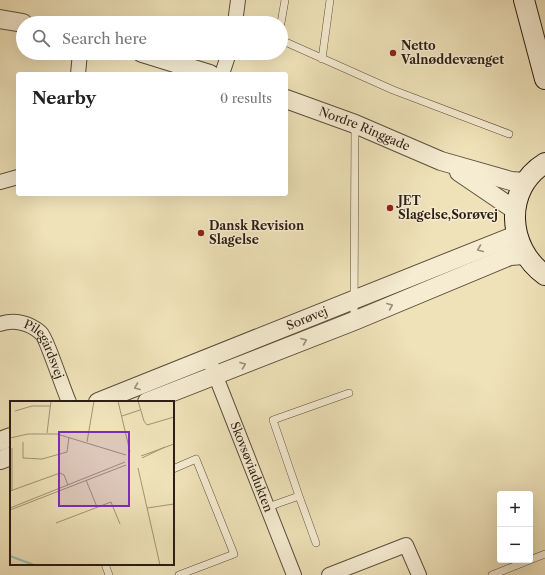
<!DOCTYPE html>
<html lang="en">
<head>
<meta charset="utf-8">
<style>
  :root { --surface:#fff; --page:#f6f6f6; --text:#222; --muted:#767676; --line:#e0e0e0 }
  body { margin:0; font-family:"Libre Caslon Text",serif; background:var(--page); color:var(--text) }
  .controls { position:absolute; right:12px; bottom:12px; display:grid; overflow:hidden; border-radius:4px; box-shadow:0 4px 16px #0002 }
  .controls button { width:36px; height:36px; display:grid; place-items:center; padding:0; border:0; border-bottom:1px solid var(--line); background:var(--surface); color:var(--text); font:20px sans-serif }
  .list { margin:0; padding:0; list-style:none }
  h2 { display:flex; justify-content:space-between; align-items:center; height:52px; margin:0; padding:0 16px; font-size:17px }
  h2 small { font-size:13px; font-weight:400; color:var(--muted) }
  .icon { flex:none; width:22px; height:22px; fill:none; stroke:currentColor; stroke-width:2; stroke-linecap:round; stroke-linejoin:round }
  .map { position:relative; flex:none; width:545px; height:575px; overflow:hidden }
  .search { position:absolute; background:var(--surface); box-shadow:0 4px 16px #0002; left:16px; top:16px; width:272px; height:44px; display:flex; align-items:center; gap:10px; box-sizing:border-box; padding:0 14px; border-radius:22px; color:var(--muted); font-size:15px }
  .panel { position:absolute; background:var(--surface); box-shadow:0 4px 16px #0002; left:16px; top:72px; width:272px; height:124px; border-radius:4px }
  .map>svg:first-child { display:block }
  .lines { fill:none; stroke-linecap:round; stroke-linejoin:round }
  .service-casing { stroke:#5c4f3c; stroke-width:8 }
  .minor-casing { stroke:#5c4f3c; stroke-width:16 }
  .tertiary-casing { stroke:#5c4f3c; stroke-width:20 }
  .secondary-casing { stroke:#2b1e12; stroke-width:22 }
  .service { stroke:#f5ecd2; stroke-width:7 }
  .minor { stroke:#f5ecd2; stroke-width:14 }
  .tertiary { stroke:#f5ecd2; stroke-width:18 }
  .secondary { stroke:#f5ecd2; stroke-width:20 }
  .oneway { stroke:#9a8f7c }
  .poi-dot { fill:#8f2418; stroke:#f5ecd2; stroke-width:1.5 }
  .labels { text-anchor:middle; stroke-width:3; stroke-linejoin:round; paint-order:stroke }
  .poi-label { font-size:12px; font-weight:bold; fill:#2b1e12; stroke:#f5ecd2; text-anchor:start }
  .street-label { font-size:12px; fill:#2b1e12; stroke:#f5ecd2 }
  .inset-river { fill:none; stroke:#9abeaf; stroke-width:2 }
  .inset-road { fill:none; stroke:#a19476; stroke-width:1 }
  .view { fill:#7b2cbf; fill-opacity:0.15; stroke:#7b2cbf; stroke-width:2 }
  .inset-edge { fill:none; stroke:#2b1e12; stroke-width:2 }
</style>
</head>
<body>
<div class="map">
<svg width="545" height="575" viewBox="0 0 545 575">
  <rect width="100%" height="100%" fill="#efe2b9"/>
  <filter id="stains"><feTurbulence type="fractalNoise" baseFrequency=".005" numOctaves="4"/><feColorMatrix values="0 0 0 0 .2 0 0 0 0 .09 0 0 0 0 .02 0 0 0 .5 -.17"/></filter>
  <radialGradient id="worn" r=".72"><stop offset=".6" stop-color="#630" stop-opacity="0"/><stop offset="1" stop-color="#630" stop-opacity=".3"/></radialGradient>
  <g class="lines">
    <defs>
      <path id="service" d="M281,23l4,-23
        M281,40l112,50 116,44
        M322,59l8,-59
        M354,319l1,-193
        M173,469l23,-10 38,95 -55,21
        M299,496l17,47
        M268,507l31,-11 -26,-76 76,-27
        M105,564l4,11
        M492,575l53,-21"/>
      <g id="minor">
        <path d="M235,23l3,-23"/>
        <path d="M78,74l2,-21"/>
        <path d="M222,74l7,-21"/>
        <path d="M0,182l18,-5"/>
        <path id="s1" d="M0,324c14,-5 30,-1 41,9 5,4 23,58 28,69"/>
        <path id="s2" d="M209,359l85,216"/>
        <path d="M329,575l77,-30 13,30"/>
      </g>
      <g id="tertiary">
        <path d="M0,19l23,4"/>
        <path d="M142,53l68,21"/>
        <path id="s3" d="M286,99l69,25 86,37 70,20 14,1"/>
        <path d="M459,172l56,38"/>
        <path id="s4" d="M98,402l418,-167"/>
        <path d="M147,402l207,-81 156,-65 14,-1"/>
        <path d="M0,441l11,-4"/>
        <path d="M0,460l11,-4"/>
      </g>
      <path id="secondary" d="M524,0l21,79
        M545,163c-42,26 -38,85 0,112"/>
    </defs>
    <!-- service casing -->
    <use href="#service" class="service-casing"/>
    <!-- minor casing -->
    <use href="#minor" class="minor-casing"/>
    <!-- tertiary casing -->
    <use href="#tertiary" class="tertiary-casing"/>
    <!-- secondary casing -->
    <use href="#secondary" class="secondary-casing"/>
    <!-- service -->
    <use href="#service" class="service"/>
    <!-- minor -->
    <use href="#minor" class="minor"/>
    <!-- tertiary -->
    <use href="#tertiary" class="tertiary"/>
    <!-- secondary -->
    <use href="#secondary" class="secondary"/>
  </g>
  <!-- one-way arrows -->
  <defs><path id="oneway-chevron" d="M-2-3.5L2.5 0L-2 3.5" fill="none" stroke-width="1.6" stroke-linecap="round" stroke-linejoin="round"/></defs>
  <g class="oneway">
    <use href="#oneway-chevron" transform="translate(480 249) rotate(158)"/>
    <use href="#oneway-chevron" transform="translate(390 306) rotate(-23)"/>
    <use href="#oneway-chevron" transform="translate(304 341) rotate(-22)"/>
    <use href="#oneway-chevron" transform="translate(243 365) rotate(-21)"/>
    <use href="#oneway-chevron" transform="translate(137 387) rotate(159)"/>
  </g>
  <!-- markers -->
  <g class="poi-dot">
    <circle cx="393" cy="53" r="4"/>
    <circle cx="390" cy="208" r="4"/>
    <circle cx="201" cy="233" r="4"/>
  </g>
  <g class="labels">
    <!-- poi labels -->
    <g class="poi-label">
      <text x="401" y="50">Netto<tspan x="401" dy="14">Valnøddevænget</tspan></text>
      <text x="398" y="205">JET<tspan x="398" dy="14">Slagelse,Sorøvej</tspan></text>
      <text x="209" y="230">Dansk Revision<tspan x="209" dy="14">Slagelse</tspan></text>
    </g>
    <!-- street labels -->
    <g class="street-label">
      <text dy="4" stroke="none"><textPath href="#s3" startOffset="84">Nordre Ringgade</textPath></text>
      <text dy="4" stroke="none"><textPath href="#s4" startOffset="225">Sorøvej</textPath></text>
      <text dy="4" stroke="none"><textPath href="#s1" startOffset="59">Pilegårdsvej</textPath></text>
      <text dy="4" stroke="none"><textPath href="#s2" startOffset="116">Skovsøviadukten</textPath></text>
    </g>
  </g>
  <!-- overview -->
  <g transform="translate(10 401)">
    <rect width="164" height="164" fill="#efe2b9"/>
    <path class="inset-river" d="M0,155l24,9"/>
    <path class="inset-road" d="M108,0l12,51M128,0l6,20 3,4 27,-8M5,10l17,-5h18M112,15l18,-6M37,32l4,-32M0,37l18,-4h29l69,21M13,41v16l19,1 25,-7 2,-15M77,41l7,-41M2,47v43M131,55l33,-12M132,57l23,-11M128,67l22,97M76,79l11,27M0,90l50,-18 4,2 4,10M0,107l115,-46M137,107l27,-4M0,109l116,-45M46,122l55,-21 9,22"/>
    <path class="view" d="M49,31h70v74h-70z"/>
    <rect width="164" height="164" class="inset-edge"/>
  </g>
  <rect width="100%" height="100%" filter="url(#stains)"/>
  <rect width="100%" height="100%" fill="url(#worn)"/>
</svg>
<div class="controls">
<button>+</button>
<button>−</button>
</div>
<div class="search"><svg class="icon" aria-label="search" viewBox="0 0 24 24"><circle cx="10" cy="10" r="6"/><path d="M15 15l6 6"/></svg>Search here</div>
<section class="panel">
<h2>Nearby<small>0 results</small></h2>
<ul class="list">
</ul>
</section>
</div>
</body>
</html>
